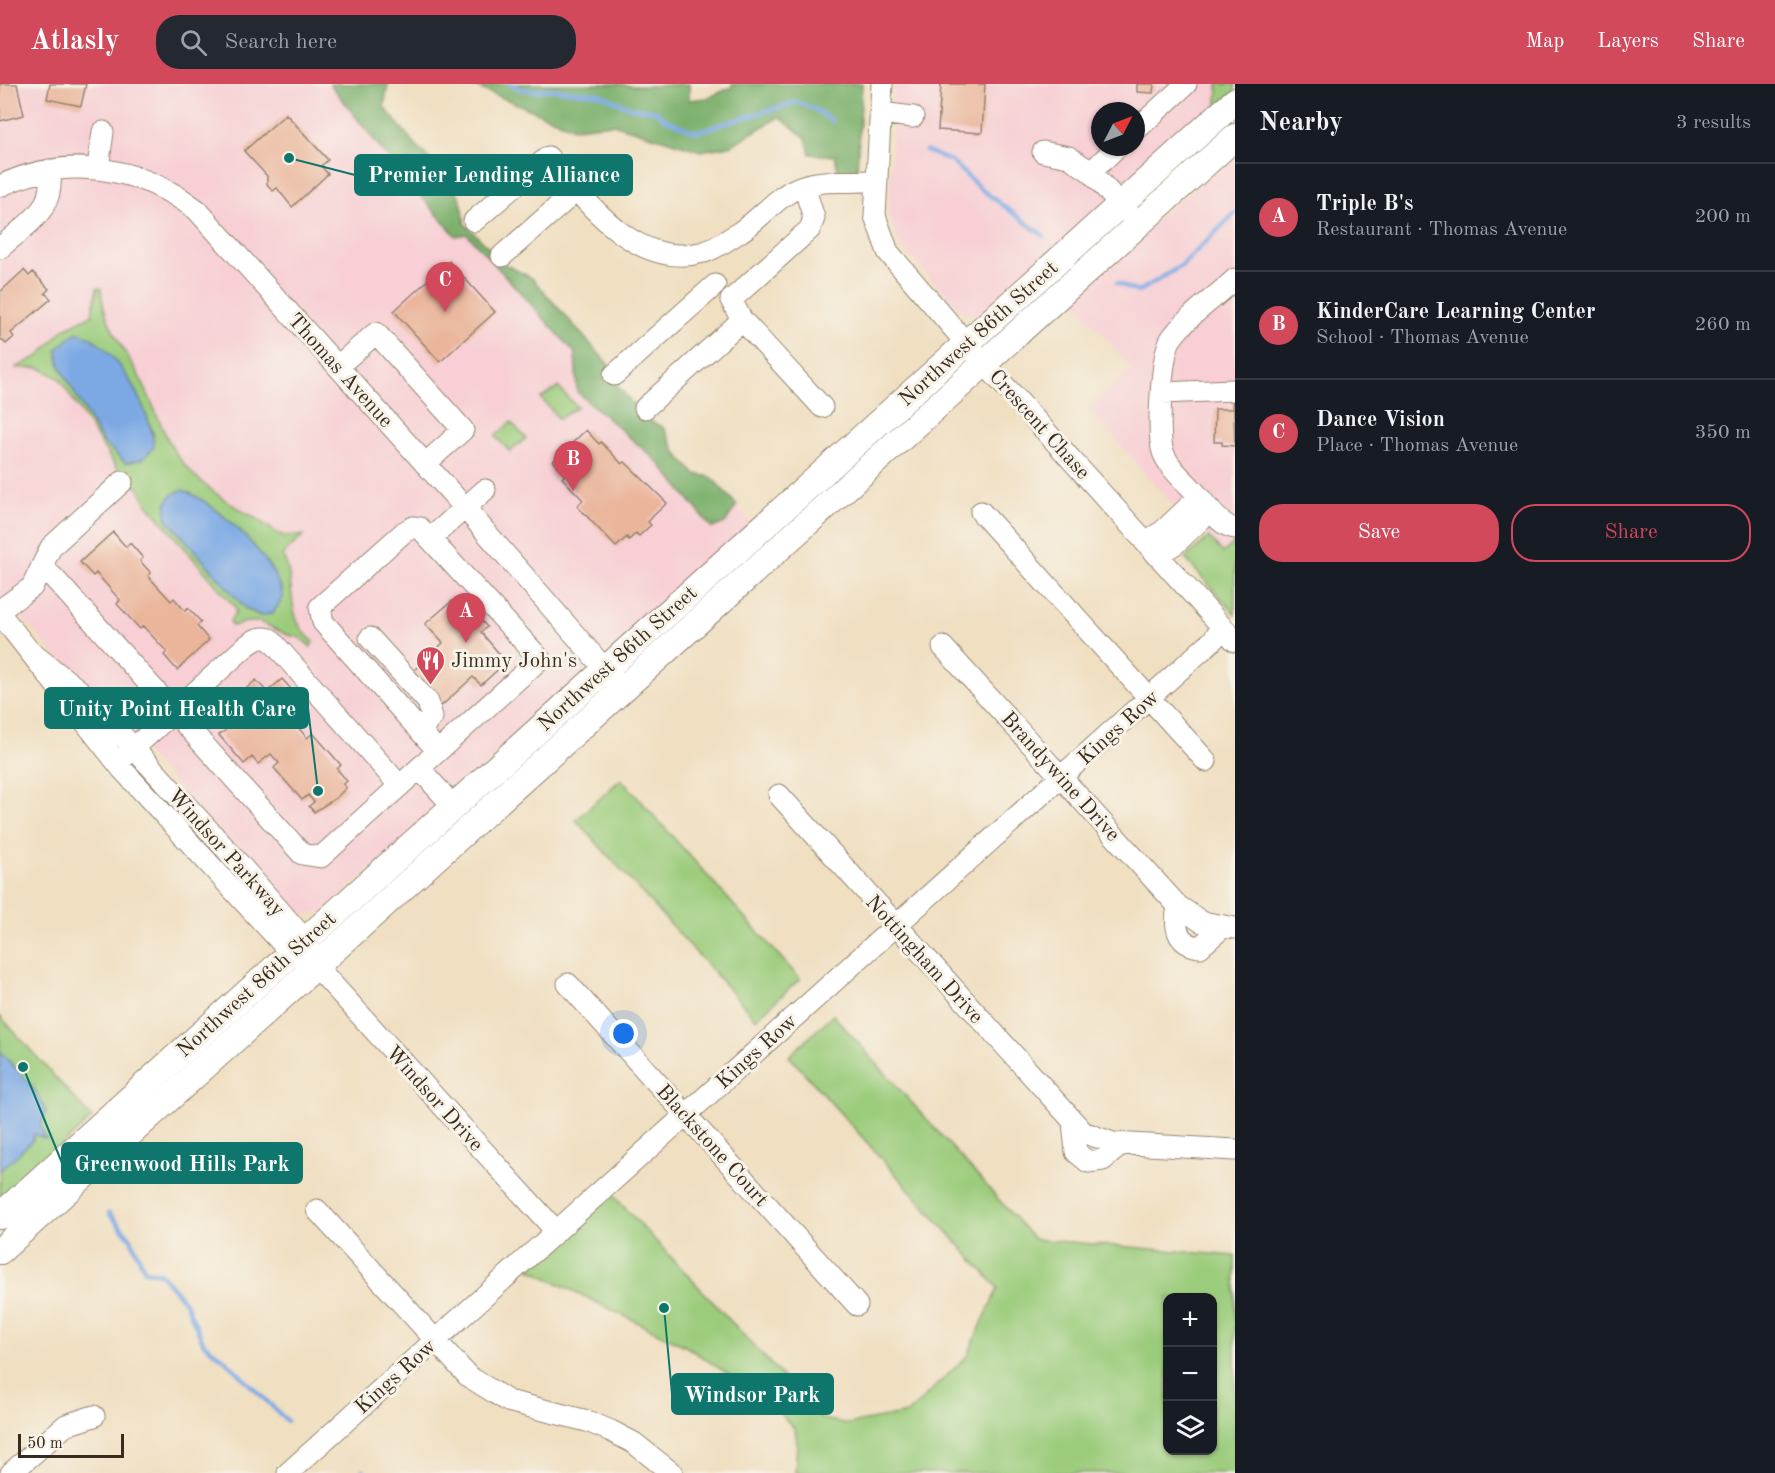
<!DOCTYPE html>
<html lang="en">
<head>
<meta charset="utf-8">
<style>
  :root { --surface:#171b24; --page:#242831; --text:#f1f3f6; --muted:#9ea1a6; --line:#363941; --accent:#d1495b }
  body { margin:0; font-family:"Old Standard TT",serif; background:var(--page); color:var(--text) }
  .controls { position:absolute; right:18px; bottom:18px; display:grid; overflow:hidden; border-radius:12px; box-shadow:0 2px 4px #0004 }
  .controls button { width:54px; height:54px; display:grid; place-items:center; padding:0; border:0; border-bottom:2px solid var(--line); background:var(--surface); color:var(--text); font:30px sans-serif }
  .compass { position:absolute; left:1091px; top:18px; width:54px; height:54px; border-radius:50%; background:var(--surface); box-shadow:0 2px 4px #0004; rotate:48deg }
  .scale { position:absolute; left:18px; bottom:15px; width:106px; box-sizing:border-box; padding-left:6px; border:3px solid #3b2a1e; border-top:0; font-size:16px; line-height:21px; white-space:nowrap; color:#3b2a1e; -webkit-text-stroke:4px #f7f3e8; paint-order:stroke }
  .you { position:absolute; left:624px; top:950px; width:21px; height:21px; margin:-15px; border:4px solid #fff; border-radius:50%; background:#1a73e8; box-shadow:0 0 0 9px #1a73e833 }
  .badge { display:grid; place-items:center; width:39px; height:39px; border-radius:50%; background:var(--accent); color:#fff; font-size:20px; font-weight:700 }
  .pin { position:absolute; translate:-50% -50px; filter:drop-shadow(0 2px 3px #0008) }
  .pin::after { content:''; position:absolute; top:32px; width:21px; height:18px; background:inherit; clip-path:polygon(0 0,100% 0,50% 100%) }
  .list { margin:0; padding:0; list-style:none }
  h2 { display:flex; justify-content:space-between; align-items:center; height:78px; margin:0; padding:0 24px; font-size:26px }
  h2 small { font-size:20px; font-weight:400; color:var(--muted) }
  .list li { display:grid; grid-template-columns:39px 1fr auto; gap:18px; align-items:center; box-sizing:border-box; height:108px; padding:0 24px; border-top:2px solid var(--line) }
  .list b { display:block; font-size:22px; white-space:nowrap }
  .list p { margin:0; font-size:20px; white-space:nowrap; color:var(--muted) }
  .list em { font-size:20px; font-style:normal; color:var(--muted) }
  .actions { display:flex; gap:12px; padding:18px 24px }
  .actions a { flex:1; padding:14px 0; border:2px solid var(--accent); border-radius:24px; text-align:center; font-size:21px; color:var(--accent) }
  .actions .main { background:var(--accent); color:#fff }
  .icon { flex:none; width:33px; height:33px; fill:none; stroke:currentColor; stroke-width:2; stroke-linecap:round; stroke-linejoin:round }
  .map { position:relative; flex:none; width:1235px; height:1389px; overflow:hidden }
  header { display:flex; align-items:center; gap:36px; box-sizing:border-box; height:84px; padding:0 30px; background:var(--accent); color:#fff }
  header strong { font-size:28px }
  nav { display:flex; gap:33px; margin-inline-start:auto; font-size:21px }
  .search { width:420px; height:54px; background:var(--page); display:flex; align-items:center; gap:15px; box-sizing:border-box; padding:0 21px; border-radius:24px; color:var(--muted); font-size:22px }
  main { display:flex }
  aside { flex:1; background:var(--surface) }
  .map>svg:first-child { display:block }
  .built { fill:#f7cfd4; fill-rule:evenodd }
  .green { fill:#9bcc7c; stroke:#6b7b4d; stroke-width:1.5; fill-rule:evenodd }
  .forest { fill:#7cb06c; stroke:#5c6d45; stroke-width:1.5 }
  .water { fill:#7ba9e4; stroke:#5b6a81; stroke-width:1.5 }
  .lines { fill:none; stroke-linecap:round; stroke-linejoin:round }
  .stream { stroke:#7ba9e4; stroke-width:4.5 }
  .building { fill:#eab59b }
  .minor-casing { stroke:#968470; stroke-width:23 }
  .major-casing { stroke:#968470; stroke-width:28 }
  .minor { stroke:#fff; stroke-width:21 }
  .major { stroke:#fff; stroke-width:26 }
  .labels { text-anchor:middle; stroke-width:6; stroke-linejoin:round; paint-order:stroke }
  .street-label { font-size:21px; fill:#3b2a1e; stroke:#f7f3e8 }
  .poi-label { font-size:21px; fill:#3b2a1e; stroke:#f7f3e8; text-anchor:start }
  .leader { fill:none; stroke:#0f766e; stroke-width:2 }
  .callout-dot { fill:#0f766e; stroke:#f7f3e8; stroke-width:2 }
  .callout { fill:#0f766e; stroke:#0f766e; stroke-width:2 }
  .callout-label { font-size:22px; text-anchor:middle; font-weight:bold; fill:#fff }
</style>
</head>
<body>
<header>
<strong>Atlasly</strong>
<div class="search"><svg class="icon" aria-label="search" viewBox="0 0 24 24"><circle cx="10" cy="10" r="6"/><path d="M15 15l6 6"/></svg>Search here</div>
<nav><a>Map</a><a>Layers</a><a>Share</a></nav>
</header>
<main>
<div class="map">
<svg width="1235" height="1389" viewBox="0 0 1235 1389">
  <rect width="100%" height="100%" fill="#f7f3e8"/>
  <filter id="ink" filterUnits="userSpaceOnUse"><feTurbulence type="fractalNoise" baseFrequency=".0167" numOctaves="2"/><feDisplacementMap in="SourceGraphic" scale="12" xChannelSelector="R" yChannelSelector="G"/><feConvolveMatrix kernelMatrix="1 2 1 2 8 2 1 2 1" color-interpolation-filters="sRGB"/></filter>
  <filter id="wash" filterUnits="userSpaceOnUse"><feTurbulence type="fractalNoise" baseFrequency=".008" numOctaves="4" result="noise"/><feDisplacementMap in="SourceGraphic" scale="24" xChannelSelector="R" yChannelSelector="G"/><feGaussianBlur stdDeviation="1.35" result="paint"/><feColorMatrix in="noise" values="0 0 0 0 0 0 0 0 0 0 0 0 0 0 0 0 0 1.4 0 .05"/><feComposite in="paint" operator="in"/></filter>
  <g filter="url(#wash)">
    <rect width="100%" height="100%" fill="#f0dfc1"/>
    <!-- built -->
    <path class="built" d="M0,0h330l66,84 60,68 10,-3 109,120 2,40 81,69 54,66 13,-5 12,-18 15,20 -431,388 -15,1 -14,-4 -292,-315z
      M894,0h324l-1,24 -237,209 -20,-7 -48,-51 -12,-15 -11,-26zM1100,27h36v36h-36z
      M1235,75v383l-11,11 -42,-45 -4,3 -90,-103 44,-39 -63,-72 112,-99z"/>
    <!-- green -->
    <path class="green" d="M1218,0h17v7l-18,17z
      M97,204h4c1,32 23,61 38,88 13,23 20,49 33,71 17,31 52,54 83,71 21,12 21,22 49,17l-22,20c16,26 1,64 31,86l-2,6 -12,-10 -11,-2 -28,-13h-13l-15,4 -2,-5 6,-9 -1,-5 -88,-103 -9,-17 -11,-3 -68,-106 -19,-10h-25l24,-12 25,-27 28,-14zM109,270l30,44 15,37 -28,28 -22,-20 -44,-76zM211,422l54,55 17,29 -21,26 -16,-8 -78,-89z
      M558,303l19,20 -18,12 -18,-21z
      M511,338l15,16 -16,14 -15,-16z
      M1209,453l14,16 12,-11v72l-50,-56z
      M621,695l179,200 -44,40 -180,-199z
      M833,931l201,224 201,17v217h-440l2,-30 -2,-14 -30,-31 -78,-51 -158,-78 84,-74 209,224 27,5 59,-11 59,-57 31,-68 -209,-232zM1168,1214h44v152h-44z
      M0,932l92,102 -92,84z"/>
    <!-- forest -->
    <path class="forest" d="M330,0h58l-4,23c10,12 20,24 30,36 21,24 52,44 50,80l42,42 26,13 77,87v11l37,43 18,9 13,26 18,20 16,3 26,28 -12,18 -13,5 -54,-66 -81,-70 -2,-39 -108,-119 -11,2 -60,-68z
      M469,0h151c13,5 52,0 69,0v16l18,-2 25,-11v-3h130l-5,87h-19l-3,-15 -25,-2 -4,-16 -27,-21 -49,29 -29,5 -88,-27 -39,4z"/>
    <!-- water -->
    <path class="water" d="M77,248c37,8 75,79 77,115l-11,12 -17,4 -22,-20 -10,-16 -34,-60 -3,-18z
      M183,406c34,13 95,71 100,108l-10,15 -12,3 -16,-8 -78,-89c-4,-15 1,-25 16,-29z
      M0,967l35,39 11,22 -5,14 5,13 -12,-5 -1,6 -33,31z"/>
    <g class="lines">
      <!-- stream -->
      <path class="stream" d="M510,0l10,5 17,2 9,-2 53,5 32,14 25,3 8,8 32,13 101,-30 21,9 14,10
        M926,67l25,10 30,28 63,47
        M1117,199l21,9 43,-26 54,-53
        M109,1129l22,26 14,32 15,2 25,29 19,42 20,15 63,62
        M363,1387l2,2"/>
    </g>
    <g id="blocks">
      <!-- building -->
      <path class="building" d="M0,0h17l7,31 -24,6z
        M50,0h36l-5,22 -34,-7z
        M941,0h44l-3,49 -44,-3z
        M1137,0h17l-1,9 -16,-1z
        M286,30l42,46 -7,6 7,8 -36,33 -15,-19 -4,3 -6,-7v-8l-23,-25z
        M449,177l46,51 -55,50 -46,-51z
        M24,186l5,6 4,-4 16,17 -4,4 6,6 -40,34 3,4 -8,7 -6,-6v-46z
        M1233,308l2,54 -13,-1v-3h-8l1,-33h17z
        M586,346l13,14 2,-2 21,22 3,-2 42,41 -13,12 -6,7 3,3 -12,11 -3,-3 -7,7 -2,-3 -11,10 -39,-41 6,-6 -21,-22 3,-3 -12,-14z
        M113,448l13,15 4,-4 13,15 -3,3 11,12 -3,3 23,25 3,-3 11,13 3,-3 13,14 -4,4 12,14 -32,30 -13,-15 3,-3 -24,-26 -3,3 -23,-25 3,-4 -24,-27 -3,3 -13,-14z
        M452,517l22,23 6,-5 7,8 -6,5 25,30 -25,23 -8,-8 -34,31 -30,-33 34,-32 -18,-19z
        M282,595l26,29 -15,13 14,17 6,-5 28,32 -4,4 10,12 -4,3 3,4 -10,10 -22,14 -5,-6 5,-4 -6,-7 -6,5 -28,-32 5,-5 -8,-9 -13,10 -6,-7 -8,7 -25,-29 8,-6 -6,-7 11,-10 -5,-7 29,-25 11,12z"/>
    </g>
  </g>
  <g filter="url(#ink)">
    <use href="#blocks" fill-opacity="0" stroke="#968470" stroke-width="1.5"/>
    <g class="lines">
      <defs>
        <path id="minor" d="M882,0l-7,132 13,36 78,91 269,298
          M880,29l33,4
          M1136,46l50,-46
          M1043,68l26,5 22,15 26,-25
          M98,84l5,-36
          M1091,88l47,52
          M0,102c67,-32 139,-20 197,24l268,298 151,174
          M804,102l10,32 -4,11 -79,71 11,20 80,87
          M474,137l74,-64c39,44 87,114 156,95 12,-3 26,-14 36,-20 22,-14 38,-38 63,-46 24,-8 49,-2 73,-6
          M0,164c26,-24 57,-38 49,-78
          M502,172l75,-66
          M1235,195c-20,19 -48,37 -64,60 -10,15 -14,96 -8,113 6,16 21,28 32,40 10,11 25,35 40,36
          M338,282l38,-33 87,97 -38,34
          M614,291l101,-90
          M1162,309l71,-3
          M645,324l97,-88
          M981,428l225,249
          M431,454l54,-48
          M1145,458l18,-11 36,-34
          M1157,471l18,-11 36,-34
          M41,484l12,9 249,277 19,3 219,-198 -120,-131 -7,-1 -9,5 -84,75 3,15 115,129
          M0,526l32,-23 19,-40 71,-65
          M0,530l122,155 169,184 13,6
          M370,554l58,64 4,15 -12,14
          M943,563l235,259 24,16 33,6
          M32,569l53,42 142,155 78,90 10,25 241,266
          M125,672l120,-109c9,-7 14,-11 25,-8l130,147
          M419,684l34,38
          M779,711l304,337 30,11 122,7
          M1178,822c-4,20 -2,38 22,41l23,-20
          M568,900l289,321
          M1073,1038l3,30 12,10 15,-2 19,-16
          M317,1126l151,166 40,25 79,20 24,10 23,12 38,30
          M11,1389l55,-48 28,-9
          M288,1389l925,-833 9,-13"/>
        <path id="major" d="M0,1132l1235,-1115
          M0,1167l1235,-1114"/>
      </defs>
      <!-- minor casing -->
      <use href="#minor" class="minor-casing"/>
      <!-- major casing -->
      <use href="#major" class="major-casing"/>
      <!-- minor -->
      <use href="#minor" class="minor"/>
      <!-- major -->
      <use href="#major" class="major"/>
    </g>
  </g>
  <!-- icons -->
  <defs>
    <symbol id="restaurant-pin" viewBox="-11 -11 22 30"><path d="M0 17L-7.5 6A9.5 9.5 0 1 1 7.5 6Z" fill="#d1495b" stroke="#f7f3e8"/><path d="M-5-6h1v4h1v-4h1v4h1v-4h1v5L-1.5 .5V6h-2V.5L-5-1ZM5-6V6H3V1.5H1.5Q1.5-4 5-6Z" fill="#fff"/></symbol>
  </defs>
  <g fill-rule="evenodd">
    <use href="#restaurant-pin" x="414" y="560" width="33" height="45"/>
  </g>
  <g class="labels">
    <!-- street labels -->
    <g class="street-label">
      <text transform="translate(978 249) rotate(-42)" y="7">Northwest 86th Street</text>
      <text transform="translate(341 286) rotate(48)" y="7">Thomas Avenue</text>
      <text transform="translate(1040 340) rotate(48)" y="7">Crescent Chase</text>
      <text transform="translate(617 574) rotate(-42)" y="7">Northwest 86th Street</text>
      <text transform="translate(1118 643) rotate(-42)" y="7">Kings Row</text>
      <text transform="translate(1061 692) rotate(48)" y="7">Brandywine Drive</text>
      <text transform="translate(227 768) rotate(48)" y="7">Windsor Parkway</text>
      <text transform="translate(925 875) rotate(48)" y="7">Nottingham Drive</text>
      <text transform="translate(256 900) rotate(-42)" y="7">Northwest 86th Street</text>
      <text transform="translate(756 967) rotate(-42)" y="7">Kings Row</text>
      <text transform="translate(435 1014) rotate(48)" y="7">Windsor Drive</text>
      <text transform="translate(713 1061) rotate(48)" y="7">Blackstone Court</text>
      <text transform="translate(395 1292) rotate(-42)" y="7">Kings Row</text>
    </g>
    <!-- poi labels -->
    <g class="poi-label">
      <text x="451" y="583">Jimmy John's</text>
    </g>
  </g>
  <!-- callouts -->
  <path class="leader" d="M289 74L355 91M318 707L308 624M23 983L62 1079M664 1224L672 1310"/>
  <g class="callout-dot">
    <circle cx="289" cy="74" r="6"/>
    <circle cx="318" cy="707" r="6"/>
    <circle cx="23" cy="983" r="6"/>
    <circle cx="664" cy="1224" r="6"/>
  </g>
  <g class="callout">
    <rect x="355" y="71" width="277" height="40" rx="6"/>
    <rect x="45" y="604" width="263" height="40" rx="6"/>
    <rect x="62" y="1059" width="240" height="40" rx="6"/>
    <rect x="672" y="1290" width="161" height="40" rx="6"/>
  </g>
  <g class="callout-label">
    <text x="494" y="98">Premier Lending Alliance</text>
    <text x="177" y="632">Unity Point Health Care</text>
    <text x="182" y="1087">Greenwood Hills Park</text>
    <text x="752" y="1318">Windsor Park</text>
  </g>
</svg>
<div class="controls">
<button>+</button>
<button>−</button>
<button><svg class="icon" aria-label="layers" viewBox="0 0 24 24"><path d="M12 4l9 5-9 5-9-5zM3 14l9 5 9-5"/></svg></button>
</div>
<svg class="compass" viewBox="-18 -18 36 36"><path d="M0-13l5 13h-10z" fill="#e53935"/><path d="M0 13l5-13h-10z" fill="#9ea1a6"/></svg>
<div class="scale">50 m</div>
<div class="you"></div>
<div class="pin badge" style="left:466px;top:559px">A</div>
<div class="pin badge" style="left:573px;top:407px">B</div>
<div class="pin badge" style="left:445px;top:228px">C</div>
</div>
<aside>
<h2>Nearby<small>3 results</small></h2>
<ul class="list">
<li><span class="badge">A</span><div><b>Triple B's</b><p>Restaurant · Thomas Avenue</p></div><em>200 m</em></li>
<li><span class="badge">B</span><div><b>KinderCare Learning Center</b><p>School · Thomas Avenue</p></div><em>260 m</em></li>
<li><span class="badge">C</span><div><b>Dance Vision</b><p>Place · Thomas Avenue</p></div><em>350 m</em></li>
</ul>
<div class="actions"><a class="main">Save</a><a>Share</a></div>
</aside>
</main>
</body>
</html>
